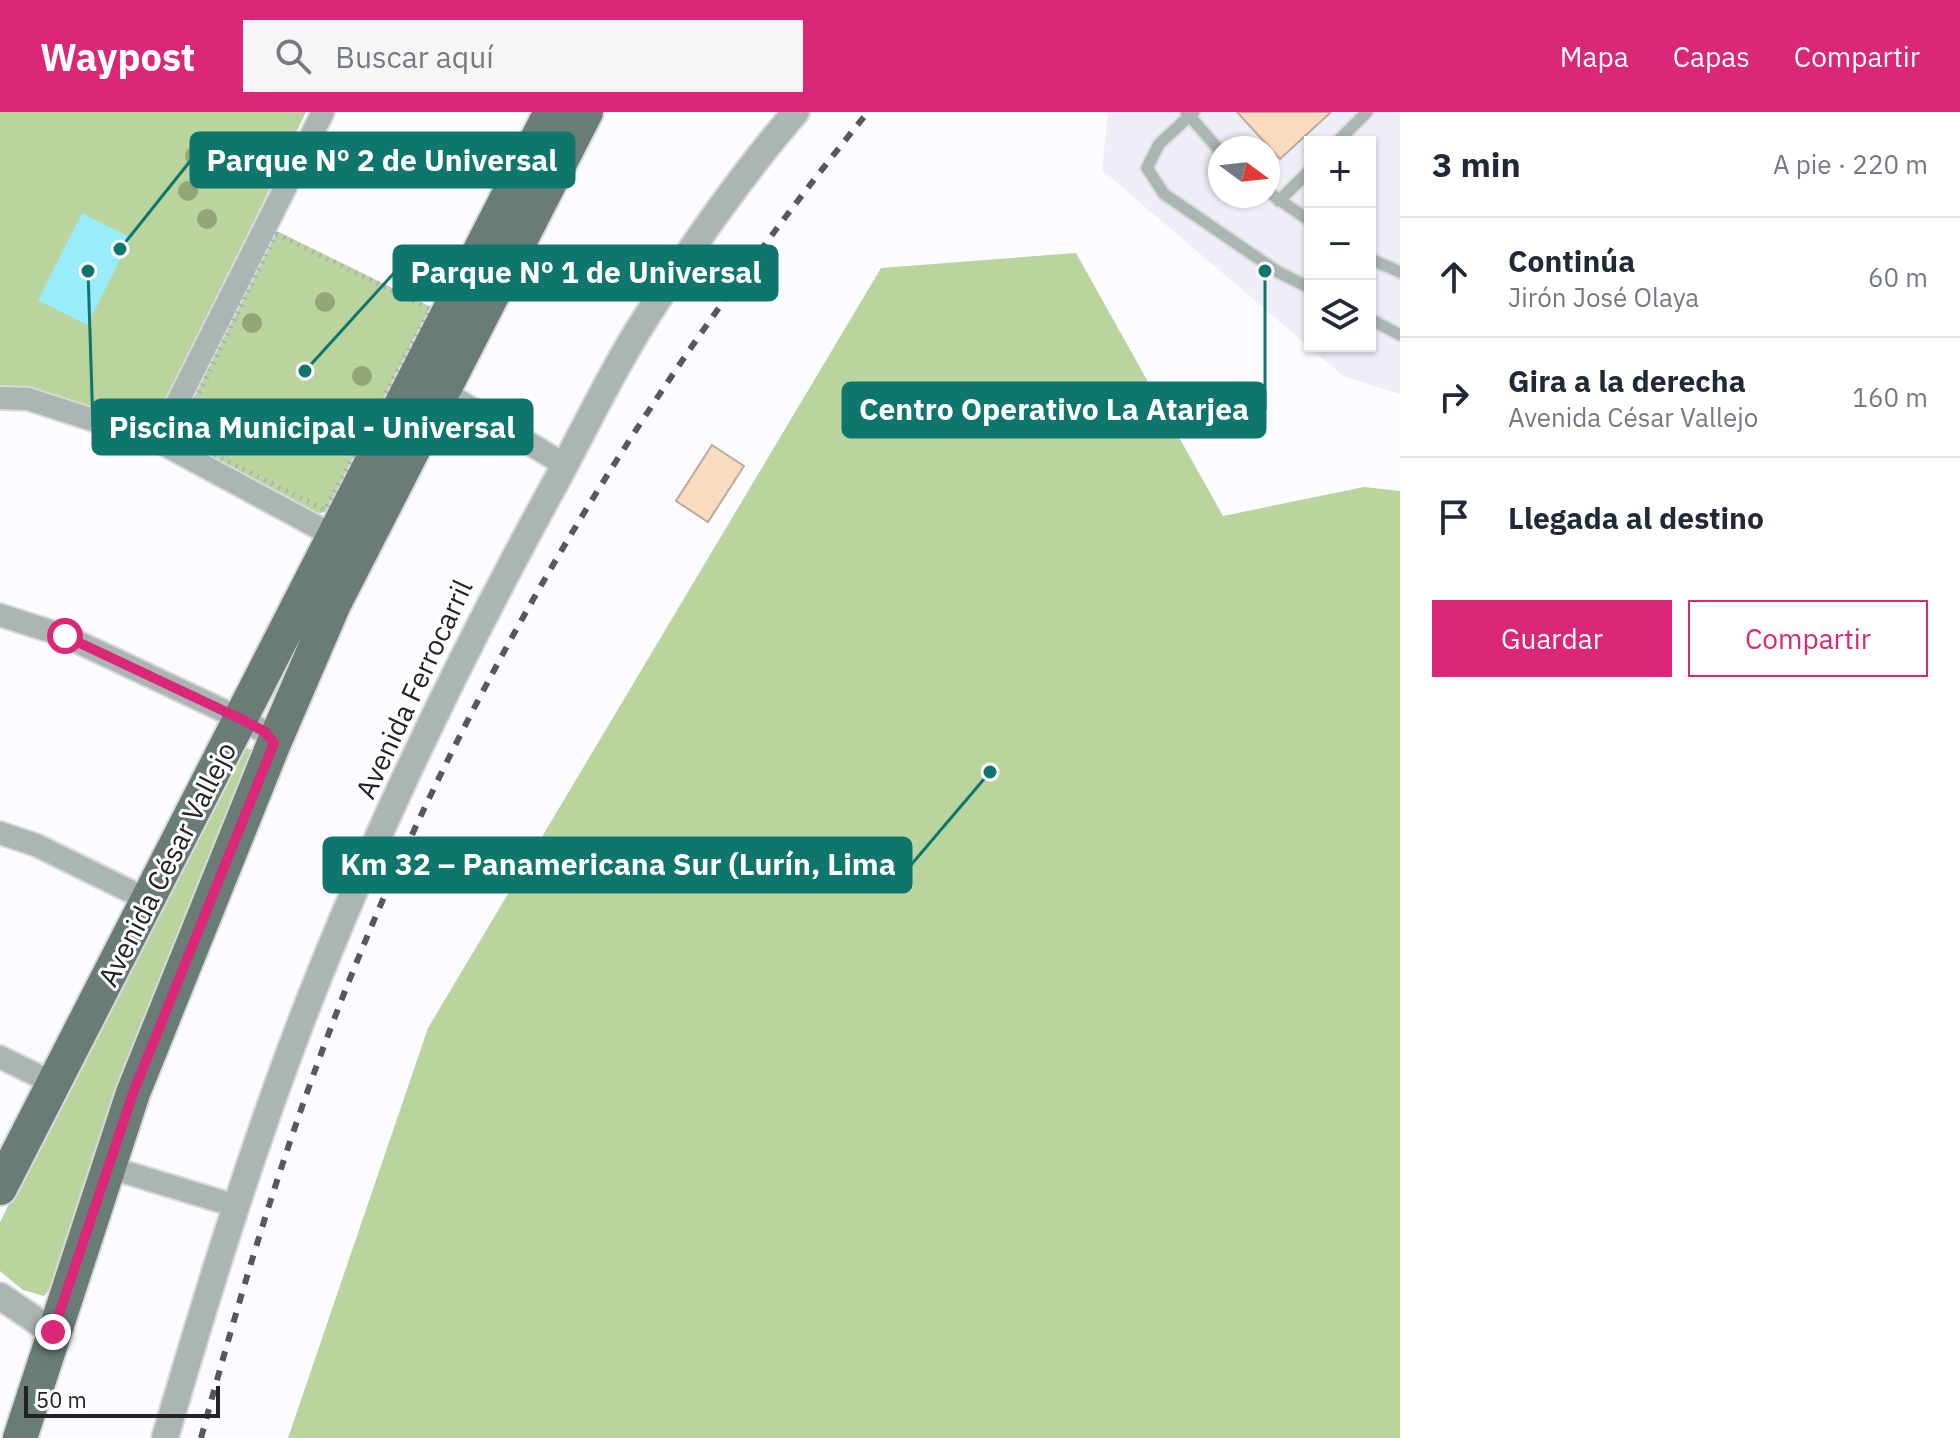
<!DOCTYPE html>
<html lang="es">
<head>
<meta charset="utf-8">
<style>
  :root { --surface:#fff; --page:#f6f6f7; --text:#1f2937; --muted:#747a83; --line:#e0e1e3; --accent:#db2777 }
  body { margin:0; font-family:"IBM Plex Sans",sans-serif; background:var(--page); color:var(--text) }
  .controls { position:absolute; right:24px; top:24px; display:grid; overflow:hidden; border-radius:0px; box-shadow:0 2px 6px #0004 }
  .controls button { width:72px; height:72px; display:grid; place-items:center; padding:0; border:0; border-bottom:2px solid var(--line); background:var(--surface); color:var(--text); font:40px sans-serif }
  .compass { position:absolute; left:1208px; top:24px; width:72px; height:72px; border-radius:50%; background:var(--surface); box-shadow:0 2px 6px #0004; rotate:105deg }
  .scale { position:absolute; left:24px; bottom:20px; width:196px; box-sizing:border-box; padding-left:8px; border:4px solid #232229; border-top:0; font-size:22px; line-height:28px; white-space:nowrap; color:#232229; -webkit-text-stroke:6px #fff; paint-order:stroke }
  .stop { position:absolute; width:24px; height:24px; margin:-18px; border:6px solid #db2777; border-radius:50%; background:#fff }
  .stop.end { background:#db2777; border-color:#fff; box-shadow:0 2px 8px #0008 }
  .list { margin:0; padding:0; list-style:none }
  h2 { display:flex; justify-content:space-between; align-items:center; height:104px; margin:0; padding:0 32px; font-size:34px }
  h2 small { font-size:26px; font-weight:400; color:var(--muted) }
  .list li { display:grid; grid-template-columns:52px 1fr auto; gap:24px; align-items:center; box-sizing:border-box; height:120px; padding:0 32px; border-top:2px solid var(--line) }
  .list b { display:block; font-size:30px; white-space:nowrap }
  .list p { margin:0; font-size:26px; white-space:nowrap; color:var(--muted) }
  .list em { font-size:26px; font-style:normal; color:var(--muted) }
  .actions { display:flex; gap:16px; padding:24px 32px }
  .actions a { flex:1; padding:18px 0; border:2px solid var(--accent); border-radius:0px; text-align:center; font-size:28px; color:var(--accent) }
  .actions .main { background:var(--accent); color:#fff }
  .icon { flex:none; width:44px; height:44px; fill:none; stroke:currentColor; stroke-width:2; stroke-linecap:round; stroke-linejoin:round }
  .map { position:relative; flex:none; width:1400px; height:1326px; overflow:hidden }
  header { display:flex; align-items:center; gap:48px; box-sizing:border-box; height:112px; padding:0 40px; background:var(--accent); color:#fff }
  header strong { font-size:38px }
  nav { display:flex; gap:44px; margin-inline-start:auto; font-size:28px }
  .search { width:560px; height:72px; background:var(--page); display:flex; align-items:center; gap:20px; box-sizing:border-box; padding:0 28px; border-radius:0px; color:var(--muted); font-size:30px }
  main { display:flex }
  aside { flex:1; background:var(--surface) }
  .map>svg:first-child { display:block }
  .built { fill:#efedf8; fill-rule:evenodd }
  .green { fill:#b9d59d }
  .water { fill:#98ecfc }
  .building { fill:#f9dcbf; stroke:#baab9c; stroke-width:2 }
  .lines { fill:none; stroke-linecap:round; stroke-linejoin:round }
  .service-casing { stroke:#d9d8dd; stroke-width:15 }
  .minor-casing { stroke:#d9d8dd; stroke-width:26 }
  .tertiary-casing { stroke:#d9d8dd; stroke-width:30 }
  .primary-casing { stroke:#d9d8dd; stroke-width:38 }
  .path { stroke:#afaeb3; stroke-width:5; stroke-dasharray:2 6; stroke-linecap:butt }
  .service { stroke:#abb6b2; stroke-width:11 }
  .minor { stroke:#abb6b2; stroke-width:22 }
  .tertiary { stroke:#abb6b2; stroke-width:26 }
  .primary { stroke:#697c76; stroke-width:34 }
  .rail { stroke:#58575d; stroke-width:6; stroke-dasharray:10 10; stroke-linecap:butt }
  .tree { fill:#94a577 }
  .route { stroke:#db2777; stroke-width:10 }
  .labels { text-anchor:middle; stroke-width:6; stroke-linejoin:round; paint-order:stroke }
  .street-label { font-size:28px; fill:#232229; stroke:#fff }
  .leader { fill:none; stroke:#0f766e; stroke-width:3 }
  .callout-dot { fill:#0f766e; stroke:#fff; stroke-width:3 }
  .callout { fill:#0f766e; stroke:#0f766e; stroke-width:3 }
  .callout-label { font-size:30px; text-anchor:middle; font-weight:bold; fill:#fff }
</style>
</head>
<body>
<header>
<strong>Waypost</strong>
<div class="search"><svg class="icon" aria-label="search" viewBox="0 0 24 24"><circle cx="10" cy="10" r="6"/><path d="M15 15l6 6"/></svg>Buscar aquí</div>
<nav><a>Mapa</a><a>Capas</a><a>Compartir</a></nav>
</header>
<main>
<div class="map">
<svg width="1400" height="1326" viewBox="0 0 1400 1326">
  <rect width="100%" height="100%" fill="#fcfbff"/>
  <!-- built -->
  <path class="built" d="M1108,0h292v282l-57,-18 -241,-206zM1310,30h60v204h-60zM1220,36h48v48h-48z"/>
  <!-- green -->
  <path class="green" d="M0,0h306l-151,317 -129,-41 -26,-1z
    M275,118l160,79 -104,201 -13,4 -137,-71 -4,-10z
    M1076,141l147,263 141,-29 36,4v947h-1112l140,-410 453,-760z
    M241,634l14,5 -202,534 -9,11 -21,-6 -23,-19v-49z"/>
  <!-- water -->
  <path class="water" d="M82,101l49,25 -44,87 -49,-25z"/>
  <!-- building -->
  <path class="building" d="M1237,0h94l-51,47z
    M712,333l32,21 -36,56 -32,-21z"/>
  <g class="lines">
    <defs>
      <path id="service" d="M1186,0l34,39
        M1194,0l-35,32 -12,24 17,26 114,78 32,16
        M1337,30l30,-30
        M1268,80l42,29
        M1279,89l31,-31
        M1370,147l30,13
        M1370,207l30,16"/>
      <path id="minor" d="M444,280l121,73
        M0,286l28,1 130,42 185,100
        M158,329l165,-329
        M0,503l65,21 176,83 24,13 9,11
        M0,721l36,12 112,55
        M0,945l55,27
        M108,1055l128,39"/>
      <path id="tertiary" d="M0,1184l53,36
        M165,1326c41,-140 84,-280 136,-416 72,-187 160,-368 257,-544 29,-54 56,-111 89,-162 45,-70 94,-141 149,-204"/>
      <path id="primary" d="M0,1076l551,-1076
        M20,1326l113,-345 141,-350 60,-139 252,-492"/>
    </defs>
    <!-- service casing -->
    <use href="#service" class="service-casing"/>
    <!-- minor casing -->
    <use href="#minor" class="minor-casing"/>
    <!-- tertiary casing -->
    <use href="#tertiary" class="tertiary-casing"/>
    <!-- primary casing -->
    <use href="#primary" class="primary-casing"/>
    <!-- path -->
    <path class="path" d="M276,122l154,75 -105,201 -142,-71 -3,-7z"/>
    <!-- service -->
    <use href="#service" class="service"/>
    <!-- minor -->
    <use href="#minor" class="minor"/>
    <!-- tertiary -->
    <use href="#tertiary" class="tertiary"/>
    <!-- primary -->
    <use href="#primary" class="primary"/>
    <!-- rail -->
    <path class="rail" d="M201,1326c38,-140 80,-280 132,-416 125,-328 313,-638 535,-910"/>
  </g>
  <!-- trees -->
  <g class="tree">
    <circle cx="195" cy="44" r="10"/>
    <circle cx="188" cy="79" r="10"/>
    <circle cx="207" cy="107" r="10"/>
    <circle cx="325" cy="190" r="10"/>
    <circle cx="252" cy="211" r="10"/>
    <circle cx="362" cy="264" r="10"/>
  </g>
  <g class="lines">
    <!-- route -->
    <path class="route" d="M53,1220l80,-239 141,-350 -9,-11 -24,-13 -176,-83"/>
  </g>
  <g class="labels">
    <!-- street labels -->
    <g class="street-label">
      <text transform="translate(414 577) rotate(-65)" y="10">Avenida Ferrocarril</text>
      <text transform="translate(167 752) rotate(-63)" y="10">Avenida César Vallejo</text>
    </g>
  </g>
  <!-- callouts -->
  <path class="leader" d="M120 137L191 48M305 259L394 161M1265 159L1265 298M88 159L93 315M990 660L911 753"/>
  <g class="callout-dot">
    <circle cx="120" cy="137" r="8"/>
    <circle cx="305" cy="259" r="8"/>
    <circle cx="1265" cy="159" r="8"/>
    <circle cx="88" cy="159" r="8"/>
    <circle cx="990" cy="660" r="8"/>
  </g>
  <g class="callout">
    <rect x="191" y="21" width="383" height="54" rx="8"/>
    <rect x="394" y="134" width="383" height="54" rx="8"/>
    <rect x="843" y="271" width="422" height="54" rx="8"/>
    <rect x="93" y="288" width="439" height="54" rx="8"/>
    <rect x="324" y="726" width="587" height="54" rx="8"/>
  </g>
  <g class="callout-label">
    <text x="382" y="59">Parque Nº 2 de Universal</text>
    <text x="586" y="171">Parque Nº 1 de Universal</text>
    <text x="1054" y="308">Centro Operativo La Atarjea</text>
    <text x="312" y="326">Piscina Municipal - Universal</text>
    <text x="618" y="763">Km 32 – Panamericana Sur (Lurín, Lima</text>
  </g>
</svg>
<div class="controls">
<button>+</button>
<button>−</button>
<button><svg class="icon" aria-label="layers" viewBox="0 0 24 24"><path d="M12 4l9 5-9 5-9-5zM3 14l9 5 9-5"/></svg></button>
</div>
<svg class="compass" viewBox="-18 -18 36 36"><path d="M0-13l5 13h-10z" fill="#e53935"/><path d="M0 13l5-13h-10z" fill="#747a83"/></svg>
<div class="scale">50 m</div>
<div class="stop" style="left:65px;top:524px"></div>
<div class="stop end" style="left:53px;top:1220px"></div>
</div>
<aside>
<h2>3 min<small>A pie · 220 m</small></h2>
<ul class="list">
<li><svg class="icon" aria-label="ahead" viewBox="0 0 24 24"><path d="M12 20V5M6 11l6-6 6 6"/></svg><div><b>Continúa</b><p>Jirón José Olaya</p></div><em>60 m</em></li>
<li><svg class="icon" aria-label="right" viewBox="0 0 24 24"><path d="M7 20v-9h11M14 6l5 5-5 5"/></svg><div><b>Gira a la derecha</b><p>Avenida César Vallejo</p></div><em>160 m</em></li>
<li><svg class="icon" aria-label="arrive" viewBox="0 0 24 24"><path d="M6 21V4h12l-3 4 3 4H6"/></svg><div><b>Llegada al destino</b></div></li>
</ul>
<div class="actions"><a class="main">Guardar</a><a>Compartir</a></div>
</aside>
</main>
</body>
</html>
